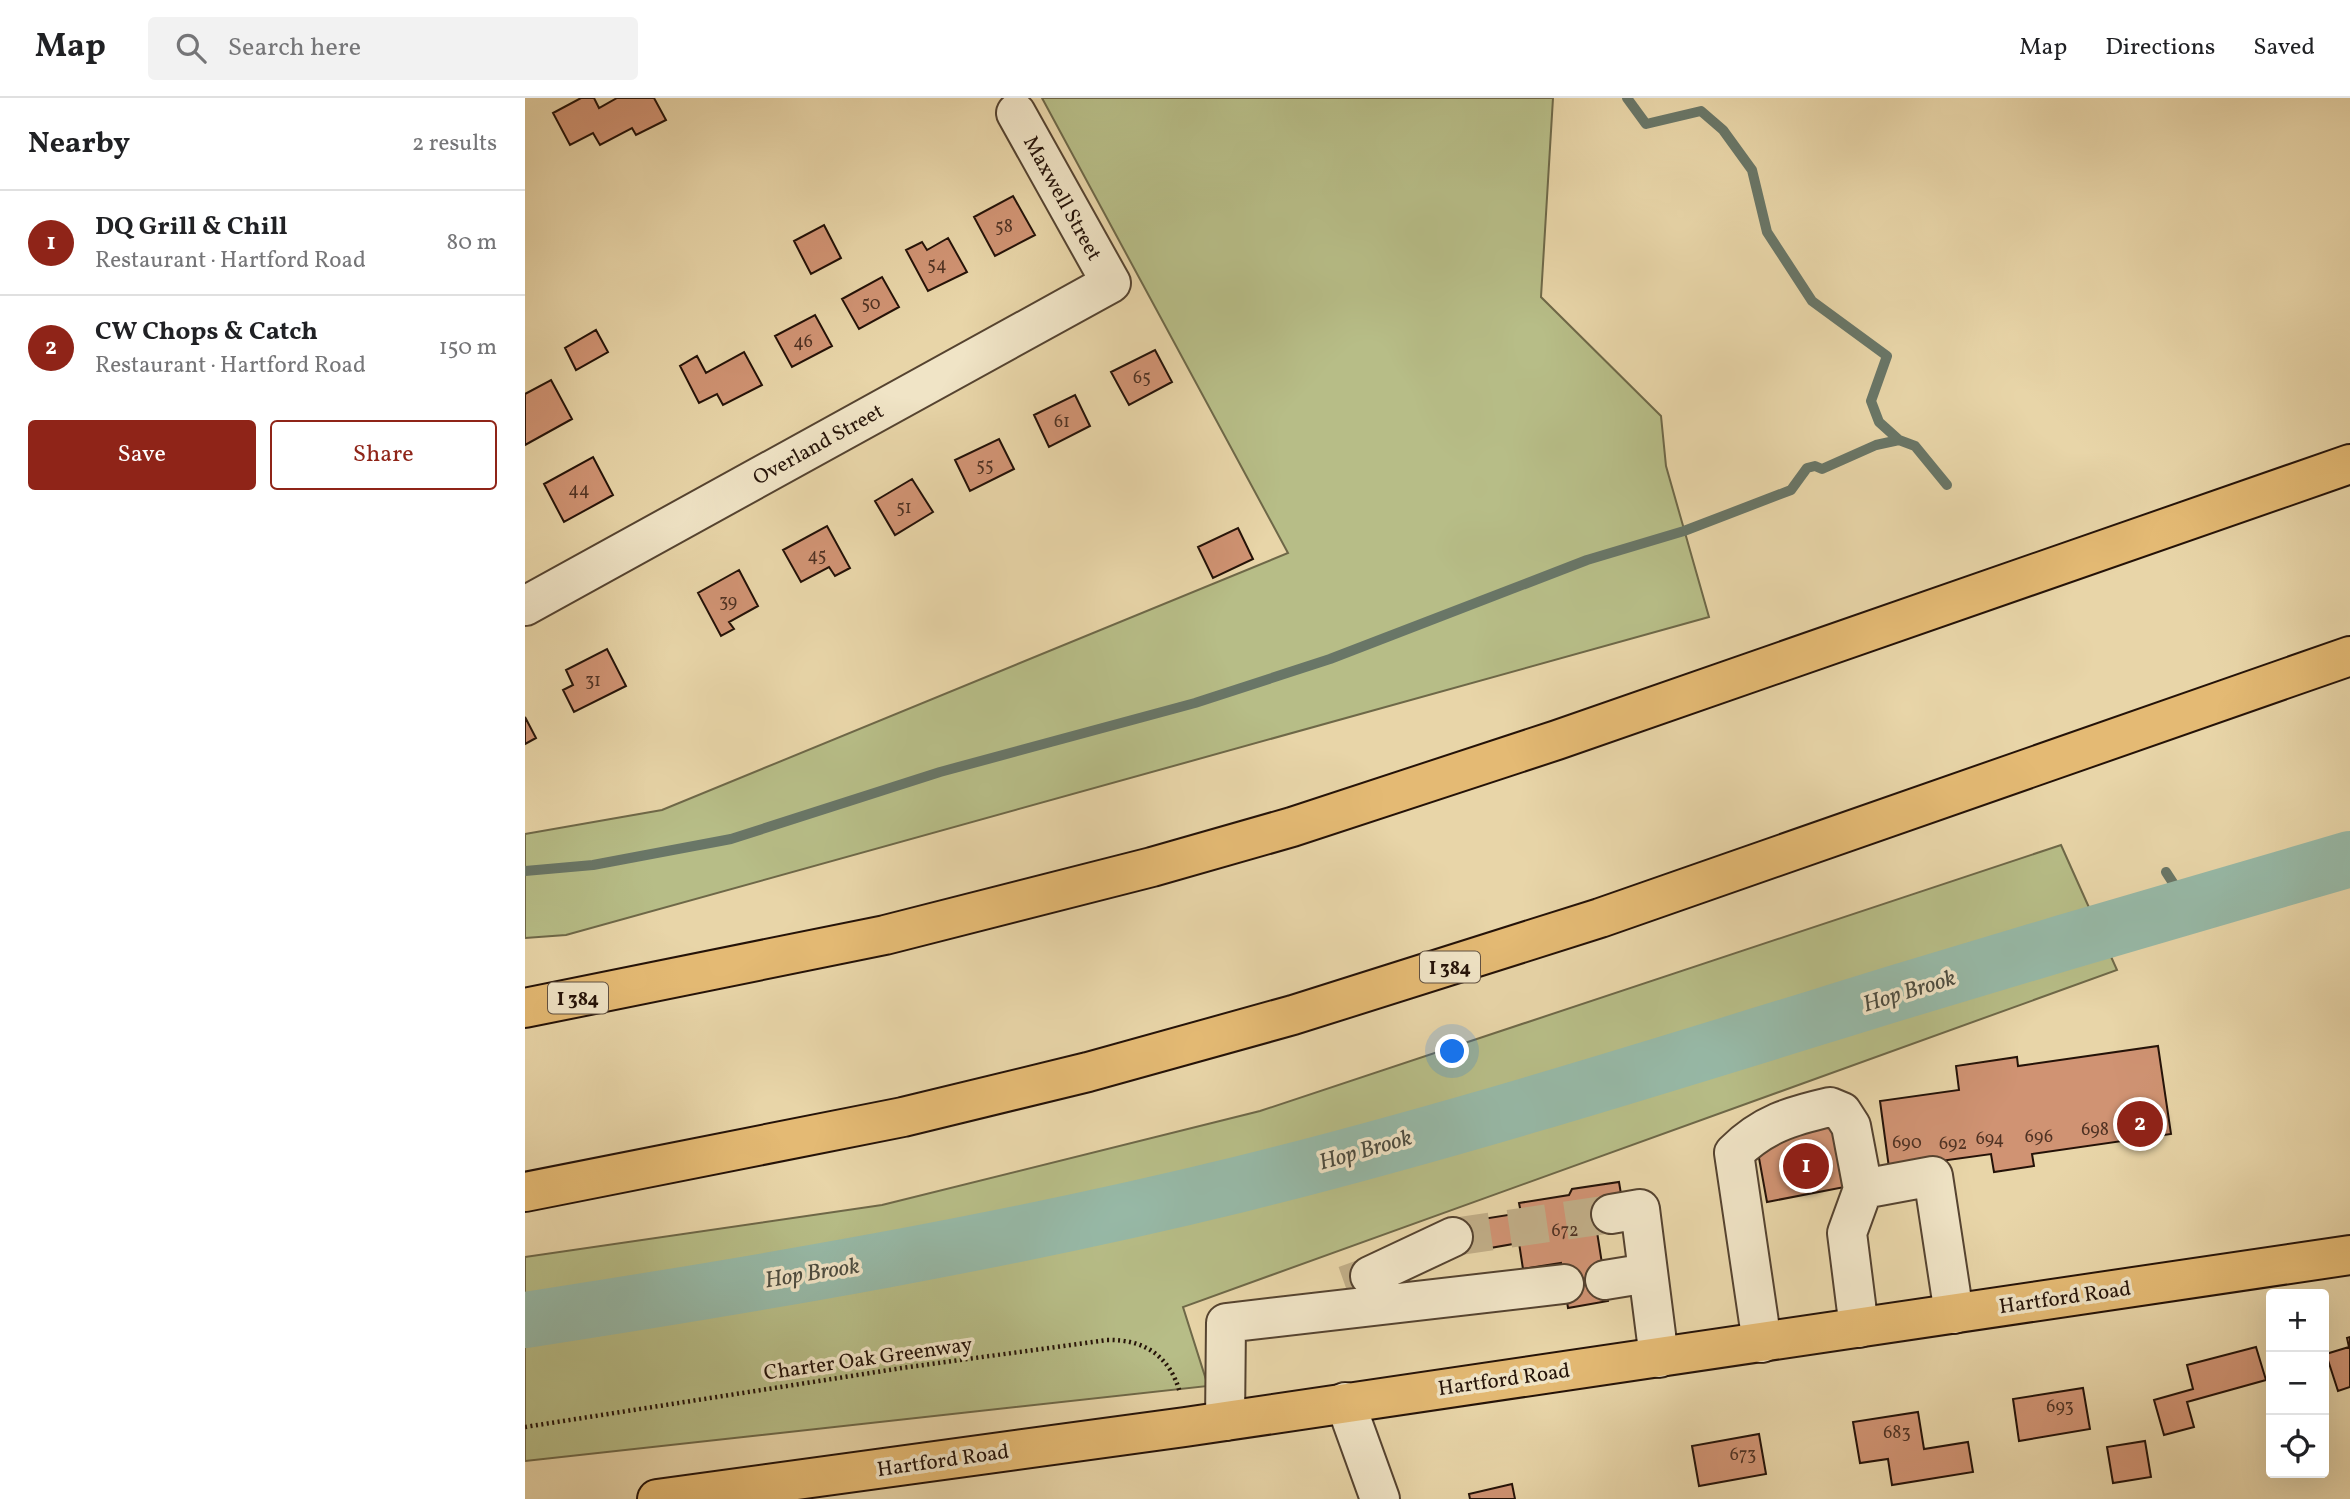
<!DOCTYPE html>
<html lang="en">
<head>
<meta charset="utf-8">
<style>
  :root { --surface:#fff; --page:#f2f2f2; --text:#202124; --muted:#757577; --line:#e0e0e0; --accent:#8f2418 }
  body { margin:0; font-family:Vollkorn,serif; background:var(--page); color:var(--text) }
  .controls { position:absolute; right:21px; bottom:21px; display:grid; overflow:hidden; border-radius:7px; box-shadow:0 7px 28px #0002 }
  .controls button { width:63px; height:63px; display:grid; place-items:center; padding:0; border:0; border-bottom:2px solid var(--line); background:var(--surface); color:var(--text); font:35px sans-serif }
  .you { position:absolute; left:928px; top:954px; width:24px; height:24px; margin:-18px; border:5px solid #fff; border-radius:50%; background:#1a73e8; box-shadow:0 0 0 10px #1a73e833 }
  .badge { display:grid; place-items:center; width:46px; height:46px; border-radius:50%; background:var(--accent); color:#fff; font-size:23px; font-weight:700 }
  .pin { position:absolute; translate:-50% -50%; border:4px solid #fff; box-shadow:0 2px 7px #0006 }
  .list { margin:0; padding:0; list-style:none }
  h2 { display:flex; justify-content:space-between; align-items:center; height:91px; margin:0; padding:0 28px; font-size:30px }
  h2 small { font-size:23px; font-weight:400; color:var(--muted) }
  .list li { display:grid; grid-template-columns:46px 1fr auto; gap:21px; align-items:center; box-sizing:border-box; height:105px; padding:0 28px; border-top:2px solid var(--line) }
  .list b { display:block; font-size:26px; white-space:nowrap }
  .list p { margin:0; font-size:23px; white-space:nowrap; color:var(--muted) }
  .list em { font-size:23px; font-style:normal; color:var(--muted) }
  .actions { display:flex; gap:14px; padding:21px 28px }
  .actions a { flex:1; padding:16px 0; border:2px solid var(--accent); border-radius:7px; text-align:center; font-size:24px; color:var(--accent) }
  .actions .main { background:var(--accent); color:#fff }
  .icon { flex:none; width:38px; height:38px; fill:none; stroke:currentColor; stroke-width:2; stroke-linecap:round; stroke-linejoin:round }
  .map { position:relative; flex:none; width:1825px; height:1401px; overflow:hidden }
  header { display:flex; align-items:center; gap:42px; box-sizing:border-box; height:98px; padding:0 35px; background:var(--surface); border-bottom:2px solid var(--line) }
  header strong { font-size:33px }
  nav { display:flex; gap:38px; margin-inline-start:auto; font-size:24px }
  .search { width:490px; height:63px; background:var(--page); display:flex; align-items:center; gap:18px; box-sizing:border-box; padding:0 24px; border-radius:7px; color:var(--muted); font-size:26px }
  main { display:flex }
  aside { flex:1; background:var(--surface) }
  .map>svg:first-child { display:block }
  .green { fill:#b7bd87; stroke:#6e6848; stroke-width:2 }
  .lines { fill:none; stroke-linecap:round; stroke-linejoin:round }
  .stream { stroke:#697667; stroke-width:10 }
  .river { stroke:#97b9a7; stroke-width:56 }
  .building { fill:#d09373; stroke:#241208; stroke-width:2 }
  .minor-tunnel { stroke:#c1ae88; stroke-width:38; stroke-dasharray:38 19; stroke-linecap:butt }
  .minor-casing { stroke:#554330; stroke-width:42 }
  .major-casing { stroke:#241208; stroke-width:42 }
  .highway-casing { stroke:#241208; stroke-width:42 }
  .path { stroke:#241208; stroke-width:4.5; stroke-dasharray:2 3.5; stroke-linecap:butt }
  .minor { stroke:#f0e4c6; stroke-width:38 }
  .major { stroke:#e4ba74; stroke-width:38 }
  .highway { stroke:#e4ba74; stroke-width:38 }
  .labels { text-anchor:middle; stroke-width:7; stroke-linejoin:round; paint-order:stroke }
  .number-label { font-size:18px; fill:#4f3223 }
  .shield { fill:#f0e4c6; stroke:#615141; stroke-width:2 }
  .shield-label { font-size:19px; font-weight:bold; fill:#241208 }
  .street-label { font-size:21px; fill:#241208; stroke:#f0e4c6 }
  .water-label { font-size:23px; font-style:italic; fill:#4c4c40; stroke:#f0e4c6 }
</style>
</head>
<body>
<header>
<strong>Map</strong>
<div class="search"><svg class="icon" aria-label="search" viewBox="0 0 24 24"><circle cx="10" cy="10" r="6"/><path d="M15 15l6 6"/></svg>Search here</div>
<nav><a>Map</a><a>Directions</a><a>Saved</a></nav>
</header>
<main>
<aside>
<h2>Nearby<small>2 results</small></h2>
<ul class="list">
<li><span class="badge">1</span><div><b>DQ Grill &amp; Chill</b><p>Restaurant · Hartford Road</p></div><em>80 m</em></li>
<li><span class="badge">2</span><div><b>CW Chops &amp; Catch</b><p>Restaurant · Hartford Road</p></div><em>150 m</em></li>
</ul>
<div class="actions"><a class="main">Save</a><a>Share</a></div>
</aside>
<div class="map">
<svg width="1825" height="1401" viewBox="0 0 1825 1401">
  <rect width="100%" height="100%" fill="#e8d5a8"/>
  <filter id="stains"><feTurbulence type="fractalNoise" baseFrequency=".00286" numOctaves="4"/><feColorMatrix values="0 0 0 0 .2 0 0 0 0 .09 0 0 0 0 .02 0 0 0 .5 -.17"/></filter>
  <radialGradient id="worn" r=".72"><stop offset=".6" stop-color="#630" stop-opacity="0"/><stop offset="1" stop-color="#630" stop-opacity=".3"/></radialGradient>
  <!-- green -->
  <path class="green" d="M517,0h511l-12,199 120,119 5,50 43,151 -1143,318 -41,3v-104l137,-24 626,-257z
    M1536,747l56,125 -934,337 25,79 -683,75v-204l357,-52 378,-94z"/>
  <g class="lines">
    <!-- stream -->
    <path class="stream" d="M1102,0l19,26 55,-13 22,19 29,40 15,62 45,69 75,55 -16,45 8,21 20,18 16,6 32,39
      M0,773l68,-6 138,-26 209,-67 255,-69 135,-44 257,-99 97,-29 107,-41 16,-22 8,-2 7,3 54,-24 23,-5
      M1641,774l22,34"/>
    <!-- river -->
    <path class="river" d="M0,1222c240,-37 480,-78 716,-136 221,-55 438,-124 655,-191 151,-46 302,-90 454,-134"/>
  </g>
  <!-- building -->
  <path class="building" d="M56,0h13l5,10 18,-10h37l12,22 -30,15 -4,-7 -32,17 -7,-12 -23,12 -17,-32z
    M488,98l22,39 -40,21 -21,-39z
    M299,127l17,33 -30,16 -17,-33z
    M423,140l19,34 -39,19 -22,-41 16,-8 5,8z
    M357,179l17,30 -40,22 -17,-30z
    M290,217l17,31 -40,21 -17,-31z
    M71,232l12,22 -32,18 -11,-22z
    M630,252l17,32 -43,23 -18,-33z
    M219,254l18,33 -39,20 -6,-11 -18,9 -19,-37 17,-10 9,17z
    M26,282l21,39 -47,26v-51z
    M550,297l15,31 -41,21 -15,-32z
    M474,341l15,30 -44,22 -15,-31z
    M68,359l20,38 -49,27 -20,-38z
    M387,381l21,33 -38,23 -20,-34z
    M302,428l23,42 -15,8 -6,-9 -28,15 -18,-32z
    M713,430l15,31 -40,19 -15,-31z
    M214,472l19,36 -29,16 5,7 -13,7 -23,-43z
    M82,551l19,37 -52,26 -11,-22 10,-5 -7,-15z
    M0,619l11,21 -11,6z
    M1633,948l13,88 -139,20 2,12 -40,6 -3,-18 -102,14 -9,-67 79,-11 -3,-24 61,-9 1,9z
    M1318,1022l12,65 -88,17 -10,-55 27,-6 -2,-9z
    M1094,1084l3,18 -8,30 -17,2 11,69 -40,7 -7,-45 -38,6 -4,-26 -63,11 -5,-30 70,-11 -2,-10 50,-8 3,-6z
    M1825,1239v50l-12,4 -12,-37 23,-7 -2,-9z
    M1731,1249l10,33 -79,22 7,25 -30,8 -10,-35 39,-11 -6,-24z
    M1558,1290l7,41 -71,12 -6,-42z
    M1393,1314l6,37 44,-7 5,30 -81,13 -4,-26 -28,4 -7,-41z
    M1234,1336l7,40 -67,12 -7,-40z
    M1620,1343l6,36 -38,6 -6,-36z
    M987,1386l3,15h-45l-1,-5z"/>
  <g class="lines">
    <!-- minor-tunnel -->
    <path class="minor-tunnel" d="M928,1139l158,-23
      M820,1187l25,-9"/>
    <defs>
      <path id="minor" d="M0,508l586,-323 -95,-170
        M1338,1091l70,-13 21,138
        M1086,1116l29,-5 19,149
        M845,1178l83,-39
        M1080,1182l43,-7
        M1237,1245l-28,-190c29,-29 57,-37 96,-46l12,5 9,14 12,63 -16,44 12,95
        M820,1304l35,97
        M700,1323l1,-98 338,-39"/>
      <path id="major" d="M132,1401l528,-72 1165,-172"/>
      <path id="highway" d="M0,910l360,-73 267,-68 140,-40 265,-87 793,-276
        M0,1094l378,-75 185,-45 205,-57 307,-97 750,-262"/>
    </defs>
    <!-- minor casing -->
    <use href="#minor" class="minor-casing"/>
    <!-- major casing -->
    <use href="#major" class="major-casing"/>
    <!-- highway casing -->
    <use href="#highway" class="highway-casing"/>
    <!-- path -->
    <path class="path" d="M0,1329l377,-59 205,-28c37,-1 63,16 73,53"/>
    <!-- minor -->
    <use href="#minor" class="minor"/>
    <!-- major -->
    <use href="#major" class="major"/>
    <!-- highway -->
    <use href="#highway" class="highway"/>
  </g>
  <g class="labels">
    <!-- number labels -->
    <g class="number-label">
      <text x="479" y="134">58</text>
      <text x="412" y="172">54</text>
      <text x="346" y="211">50</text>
      <text x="278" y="249">46</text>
      <text x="617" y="285">65</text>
      <text x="537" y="329">61</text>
      <text x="460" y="373">55</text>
      <text x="54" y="397">44</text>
      <text x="379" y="415">51</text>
      <text x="292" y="463">45</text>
      <text x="203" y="509">39</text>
      <text x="68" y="588">31</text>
      <text x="1570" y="1037">698</text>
      <text x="1514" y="1044">696</text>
      <text x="1465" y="1046">694</text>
      <text x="1382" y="1050">690</text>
      <text x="1428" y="1051">692</text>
      <text x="1040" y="1138">672</text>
      <text x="1535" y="1314">693</text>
      <text x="1372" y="1340">683</text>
      <text x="1218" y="1362">673</text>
    </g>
    <!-- shield labels -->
    <g class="shield">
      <rect x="895" y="853.5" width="60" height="31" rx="5"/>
      <rect x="23" y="884.5" width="60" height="31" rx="5"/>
    </g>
    <g class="shield-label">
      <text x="925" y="876">I 384</text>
      <text x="53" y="907">I 384</text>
    </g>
    <!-- street labels -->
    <g class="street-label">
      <text transform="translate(538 100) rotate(61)" y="7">Maxwell Street</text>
      <text transform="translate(293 346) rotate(-29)" y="7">Overland Street</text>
      <text transform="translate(1540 1199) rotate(-8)" y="7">Hartford Road</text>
      <text transform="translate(343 1260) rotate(-8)" y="7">Charter Oak Greenway</text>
      <text transform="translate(979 1281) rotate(-8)" y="7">Hartford Road</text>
      <text transform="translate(418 1362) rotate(-8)" y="7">Hartford Road</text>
    </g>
    <!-- water labels -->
    <g class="water-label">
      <text transform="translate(1384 892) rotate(-17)" y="8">Hop Brook</text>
      <text transform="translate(840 1051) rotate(-16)" y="8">Hop Brook</text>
      <text transform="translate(287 1174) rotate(-9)" y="8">Hop Brook</text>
    </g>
  </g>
  <rect width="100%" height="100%" filter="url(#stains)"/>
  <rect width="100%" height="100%" fill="url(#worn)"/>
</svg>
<div class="controls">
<button>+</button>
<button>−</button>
<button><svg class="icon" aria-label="locate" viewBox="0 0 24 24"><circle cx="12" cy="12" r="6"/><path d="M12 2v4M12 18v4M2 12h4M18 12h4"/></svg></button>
</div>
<div class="you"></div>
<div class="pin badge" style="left:1281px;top:1068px">1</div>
<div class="pin badge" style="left:1615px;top:1026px">2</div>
</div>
</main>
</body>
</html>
